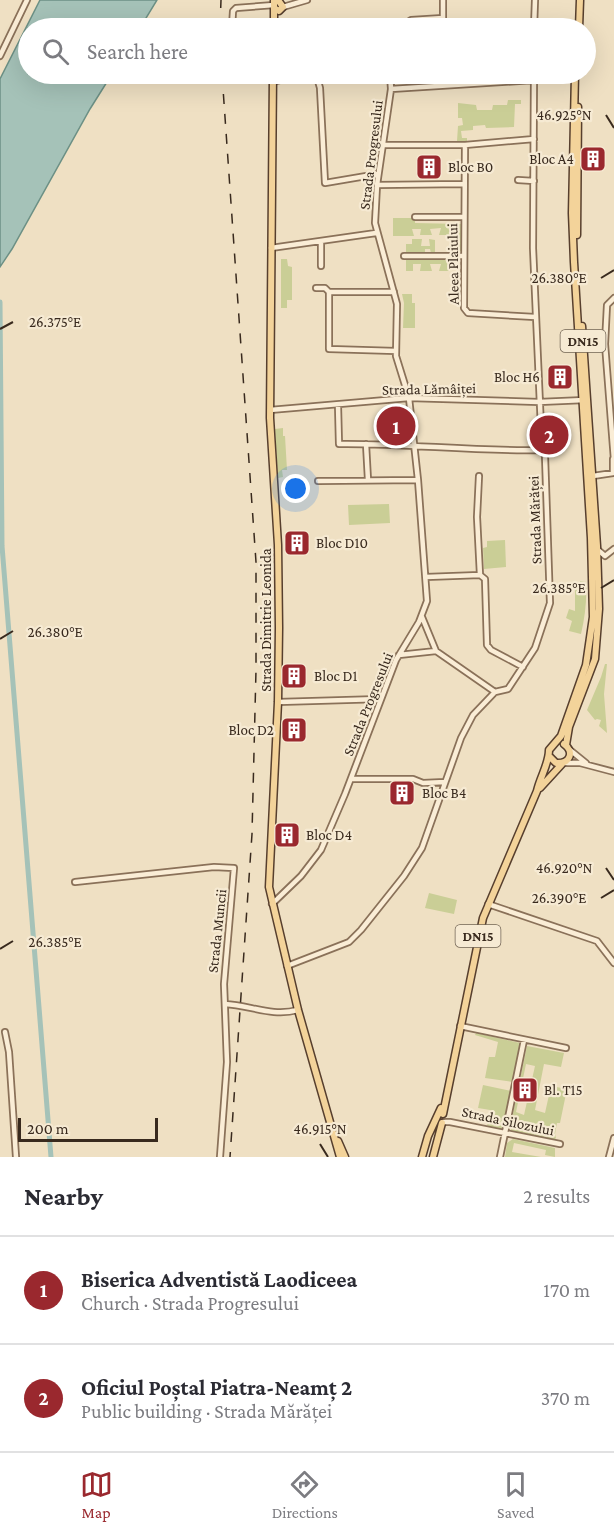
<!DOCTYPE html>
<html lang="en">
<head>
<meta charset="utf-8">
<style>
  :root { --surface:#fff; --page:#f2f2f3; --text:#2b2b33; --muted:#7c7c81; --line:#e1e1e2; --accent:#9a282e }
  body { margin:0; font-family:"Crimson Pro",serif; background:var(--page); color:var(--text) }
  .scale { position:absolute; left:18px; bottom:15px; width:140px; box-sizing:border-box; padding-left:6px; border:3px solid #392a1e; border-top:0; font-size:16px; line-height:21px; white-space:nowrap; color:#392a1e; -webkit-text-stroke:4px #f6ead3; paint-order:stroke }
  .you { position:absolute; left:296px; top:489px; width:21px; height:21px; margin:-15px; border:4px solid #fff; border-radius:50%; background:#1a73e8; box-shadow:0 0 0 9px #1a73e833 }
  .badge { display:grid; place-items:center; width:39px; height:39px; border-radius:50%; background:var(--accent); color:#fff; font-size:20px; font-weight:700 }
  .pin { position:absolute; translate:-50% -50%; border:3px solid #fff; box-shadow:0 2px 6px #0006 }
  .list { margin:0; padding:0; list-style:none }
  h2 { display:flex; justify-content:space-between; align-items:center; height:78px; margin:0; padding:0 24px; font-size:26px }
  h2 small { font-size:20px; font-weight:400; color:var(--muted) }
  .list li { display:grid; grid-template-columns:39px 1fr auto; gap:18px; align-items:center; box-sizing:border-box; height:108px; padding:0 24px; border-top:2px solid var(--line) }
  .list b { display:block; font-size:22px; white-space:nowrap }
  .list p { margin:0; font-size:20px; white-space:nowrap; color:var(--muted) }
  .list em { font-size:20px; font-style:normal; color:var(--muted) }
  .icon { flex:none; width:33px; height:33px; fill:none; stroke:currentColor; stroke-width:2; stroke-linecap:round; stroke-linejoin:round }
  .map { position:relative; flex:none; width:614px; height:1157px; overflow:hidden }
  .search { position:absolute; background:var(--surface); box-shadow:0 6px 24px #0002; left:18px; right:18px; top:18px; height:66px; display:flex; align-items:center; gap:15px; box-sizing:border-box; padding:0 21px; border-radius:33px; color:var(--muted); font-size:22px }
  .sheet { height:294px; background:var(--surface) }
  nav { display:flex; justify-content:space-around; align-items:center; box-sizing:border-box; height:84px; border-top:2px solid var(--line); background:var(--surface); font-size:16px; color:var(--muted) }
  nav a { display:grid; justify-items:center; gap:3px }
  nav .on { color:var(--accent) }
  .map>svg:first-child { display:block }
  .green { fill:#cace96; fill-rule:evenodd }
  .water { fill:#a5c2b8; stroke:#6c9085; stroke-width:1.5 }
  .lines { fill:none; stroke-linecap:round; stroke-linejoin:round }
  .canal { stroke:#a5c2b8; stroke-width:5 }
  .minor-casing { stroke:#8a7159; stroke-width:8 }
  .major-casing { stroke:#573f2e; stroke-width:9 }
  .minor { stroke:#faedd6; stroke-width:4.5 }
  .major { stroke:#f3d39a; stroke-width:6 }
  .rail { stroke:#392a1e; stroke-width:1.5; stroke-dasharray:10 10; stroke-linecap:butt }
  .ticks { fill:none; stroke:#392a1e; stroke-width:2 }
  .labels { text-anchor:middle; stroke-width:4.5; stroke-linejoin:round; paint-order:stroke }
  .shield { fill:#f6ead3; stroke:#726454; stroke-width:1.5 }
  .shield-label { font-size:14px; font-weight:bold; fill:#392a1e }
  .street-label { font-size:15px; fill:#392a1e; stroke:#f6ead3 }
  .poi-label { font-size:15px; fill:#392a1e; stroke:#f6ead3; text-anchor:start }
  .ticks-label { font-size:15px; text-anchor:middle; fill:#392a1e; stroke:#f6ead3; stroke-width:4.5; stroke-linejoin:round; paint-order:stroke }
</style>
</head>
<body>
<div class="map">
<svg width="614" height="1157" viewBox="0 0 614 1157">
  <rect width="100%" height="100%" fill="#efe0c3"/>
  <!-- green -->
  <path class="green" d="M508,100h13v4h-6l-1,23 -28,1 -1,-3 -12,1v4l-12,1 1,7h5v3h-10l1,-15 5,-1 -1,-7h-4v-15l18,2 1,5h15l1,-5h14z
    M393,218h22v5l47,1v28l-8,1v-13l4,-1v-10h-8l2,6h-13l2,-7 -11,1 2,6h-12l1,-6h-9l2,7h-21z
    M412,239h10l-1,7h9l-1,-7 6,1v13h-4l-1,-4h-5v7h29v7l-4,2 1,6h-12l2,-7h-11l2,7h-12l1,-7h-8v7h-7v-27h6z
    M281,259h6l1,7 4,1v33h-5v8h-6z
    M402,294h10v9h3v25h-12l1,-25z
    M283,428v8h2l2,34h-5l1,7 -5,1 -3,-49z
    M389,504l1,19 -41,2 -1,-20z
    M505,540l1,27 -22,2 -1,-21 4,-1v-6z
    M580,581l6,1c1,18 -1,35 -5,52l-12,-3 3,-10 -6,-3 3,-9 6,2v-22h5z
    M605,664h2l-3,30 3,39 -8,-7 2,-6 -4,-1 -2,1 -8,-10 14,-33z
    M429,893l28,7 -3,14 -29,-6z
    M476,1033l44,10 -7,39 -28,-4 4,-21h6l3,-15 -23,-7z
    M527,1046l37,7 -3,14 -17,-3 -9,46 10,3 6,-27 16,3 -7,34h-3l-2,11 1,4 -3,3 -41,-9 -2,-4zM526,1064l9,2 -11,49 -8,-3z
    M483,1085l28,6 -8,38 -2,1 -14,-3 3,-17 -12,-2z
    M513,1139l42,9v9l-10,-2 1,-5 -32,-7 -2,9 29,5h-36l2,-14z"/>
  <!-- water -->
  <path class="water" d="M40,0h117l-17,28h-112v46h84l-22,35 -78,140 -12,18v-188z"/>
  <g class="lines">
    <!-- canal -->
    <path class="canal" d="M0,302l2,244 49,611"/>
    <defs>
      <path id="minor" d="M283,7l24,-7
        M232,27l1,-16 3,-3 38,-3
        M407,28l1,-6 3,-2 32,-2v-18
        M534,28l1,-28
        M0,56l27,-56
        M316,74l4,14 5,95 53,-9
        M273,82l30,-8
        M391,89l143,-9
        M534,139l-69,6 -1,163 4,5 67,4
        M383,145h82
        M518,180l16,1
        M377,185l87,-1
        M415,217h49
        M321,242v24
        M271,248l105,-15
        M404,256h60
        M316,288h9l4,4h65
        M329,292v57l67,2
        M614,298l-7,7 -2,39 9,116
        M338,405l1,39c68,-1 135,8 203,6
        M270,410l139,-12 130,4 46,-2
        M366,444l2,36
        M479,476l-2,41 3,58 5,4 2,66 4,5 32,17
        M593,476l20,-3v-14
        M318,481l100,-1
        M598,550l7,6 9,-7
        M426,577l54,-2
        M422,617l14,34 59,41
        M399,655l37,-4
        M278,702l103,-3
        M570,750l16,13
        M565,763h15l34,9
        M351,779h62l10,4 22,-1
        M75,882l139,-15 20,1 -10,116 3,78 -7,95
        M272,904l29,-28 20,-26 24,-56 51,-134 23,-38 8,-21 -9,-121 -9,-82 -13,-42 1,-52 -22,-81 2,-38 14,-96 -1,-15
        M488,904l109,37 17,22
        M287,966l62,-24 12,-12 43,-54 18,-28 39,-110 12,-23 22,-23 13,-3 27,-41 15,-45 -5,-147 -3,-6 -9,-202 1,-174
        M225,1004c25,1 46,13 73,6
        M460,1026l106,22
        M5,1032l4,20 7,105
        M443,1122h7l110,22
        M500,1157l24,-117
        M609,1157l5,-19"/>
      <path id="major" d="M274,8l5,3 4,-4 -5,-7
        M274,28v-28
        M579,28l1,-28
        M273,74l-3,344 8,127 1,83 -1,74 -9,185 29,123 42,147
        M577,235l1,-128
        M566,745l3,-18 26,-68 4,-50 -2,-63 -15,-220
        M550,757l6,6c14,1 19,-11 8,-19
        M540,788l22,-24
        M443,1114l40,-196 54,-127c3,-14 12,-27 12,-41l12,-14 25,-71 7,-48 -2,-79 -17,-276 -2,-49 3,-139
        M338,1141l7,16
        M422,1157l6,-21 13,-28
        M433,1157l9,-34"/>
    </defs>
    <!-- minor casing -->
    <use href="#minor" class="minor-casing"/>
    <!-- major casing -->
    <use href="#major" class="major-casing"/>
    <!-- minor -->
    <use href="#minor" class="minor"/>
    <!-- major -->
    <use href="#major" class="major"/>
    <!-- rail -->
    <path class="rail" d="M220,28l1,-28
      M222,74l34,488v108l-4,164 -22,323"/>
  </g>
  <!-- ticks -->
  <path class="ticks" d="M606,115l8,13M601,278l13,-8M0,329l13,-7M601,588l13,-8M0,639l13,-8M606,868l8,12M601,898l13,-8M0,949l13,-8M320,1144l8,13"/>
  <!-- icons -->
  <defs>
    <symbol id="building-square" viewBox="-11 -11 22 22"><rect x="-9" y="-9" width="18" height="18" rx="4" fill="#9a282e" stroke="#f6ead3"/><path d="M-4-6H4V6H1V3H-1V6H-4ZM-2.5-4.3h1.7v1.8h-1.7ZM.8-4.3h1.7v1.8H.8ZM-2.5-1h1.7V.8h-1.7ZM.8-1h1.7V.8H.8Z" fill="#fff"/></symbol>
  </defs>
  <g fill-rule="evenodd">
    <use href="#building-square" x="578" y="144" width="30" height="30"/>
    <use href="#building-square" x="414" y="152" width="30" height="30"/>
    <use href="#building-square" x="545" y="362" width="30" height="30"/>
    <use href="#building-square" x="282" y="528" width="30" height="30"/>
    <use href="#building-square" x="279" y="661" width="30" height="30"/>
    <use href="#building-square" x="279" y="715" width="30" height="30"/>
    <use href="#building-square" x="387" y="778" width="30" height="30"/>
    <use href="#building-square" x="272" y="820" width="30" height="30"/>
    <use href="#building-square" x="510" y="1075" width="30" height="30"/>
  </g>
  <g class="labels">
    <!-- shield labels -->
    <g class="shield">
      <rect x="560.5" y="330" width="45" height="22" rx="4.5"/>
      <rect x="455.5" y="925" width="45" height="22" rx="4.5"/>
    </g>
    <g class="shield-label">
      <text x="583" y="346">DN15</text>
      <text x="478" y="941">DN15</text>
    </g>
    <!-- street labels -->
    <g class="street-label">
      <text transform="translate(371 155) rotate(-83)" y="5">Strada Progresului</text>
      <text transform="translate(453 264) rotate(-91)" y="5">Aleea Plaiului</text>
      <text transform="translate(429 389) rotate(-1)" y="5">Strada Lămâiței</text>
      <text transform="translate(535 520) rotate(-92)" y="5">Strada Mărăței</text>
      <text transform="translate(266 620) rotate(-90)" y="5">Strada Dimitrie Leonida</text>
      <text transform="translate(368 704) rotate(-68)" y="5">Strada Progresului</text>
      <text transform="translate(217 931) rotate(-84)" y="5">Strada Muncii</text>
      <text transform="translate(508 1121) rotate(12)" y="5">Strada Silozului</text>
    </g>
    <!-- poi labels -->
    <g class="poi-label">
      <text x="574" y="164" text-anchor="end">Bloc A4</text>
      <text x="448" y="172">Bloc B0</text>
      <text x="540" y="382" text-anchor="end">Bloc H6</text>
      <text x="316" y="548">Bloc D10</text>
      <text x="314" y="681">Bloc D1</text>
      <text x="274" y="735" text-anchor="end">Bloc D2</text>
      <text x="422" y="798">Bloc B4</text>
      <text x="306" y="840">Bloc D4</text>
      <text x="544" y="1095">Bl. T15</text>
    </g>
  </g>
  <g class="ticks-label">
    <text x="564" y="120">46.925°N</text>
    <text x="559" y="283">26.380°E</text>
    <text x="55" y="327">26.375°E</text>
    <text x="559" y="593">26.385°E</text>
    <text x="55" y="637">26.380°E</text>
    <text x="564" y="873">46.920°N</text>
    <text x="559" y="903">26.390°E</text>
    <text x="55" y="947">26.385°E</text>
    <text x="320" y="1134">46.915°N</text>
  </g>
</svg>
<div class="scale">200 m</div>
<div class="you"></div>
<div class="pin badge" style="left:396px;top:426px">1</div>
<div class="pin badge" style="left:549px;top:435px">2</div>
<div class="search"><svg class="icon" aria-label="search" viewBox="0 0 24 24"><circle cx="10" cy="10" r="6"/><path d="M15 15l6 6"/></svg>Search here</div>
</div>
<section class="sheet">
<h2>Nearby<small>2 results</small></h2>
<ul class="list">
<li><span class="badge">1</span><div><b>Biserica Adventistă Laodiceea</b><p>Church · Strada Progresului</p></div><em>170 m</em></li>
<li><span class="badge">2</span><div><b>Oficiul Poștal Piatra-Neamț 2</b><p>Public building · Strada Mărăței</p></div><em>370 m</em></li>
</ul>
</section>
<nav>
<a class="on"><svg class="icon" aria-label="map" viewBox="0 0 24 24"><path d="M3 6l6-2 6 2 6-2v14l-6 2-6-2-6 2zM9 4v14M15 6v14"/></svg>Map</a>
<a><svg class="icon" aria-label="directions" viewBox="0 0 24 24"><path d="M12 3l9 9-9 9-9-9zM9 14v-3h6M13 9l2 2-2 2"/></svg>Directions</a>
<a><svg class="icon" aria-label="saved" viewBox="0 0 24 24"><path d="M7 4h10v16l-5-4-5 4z"/></svg>Saved</a>
</nav>
</body>
</html>
